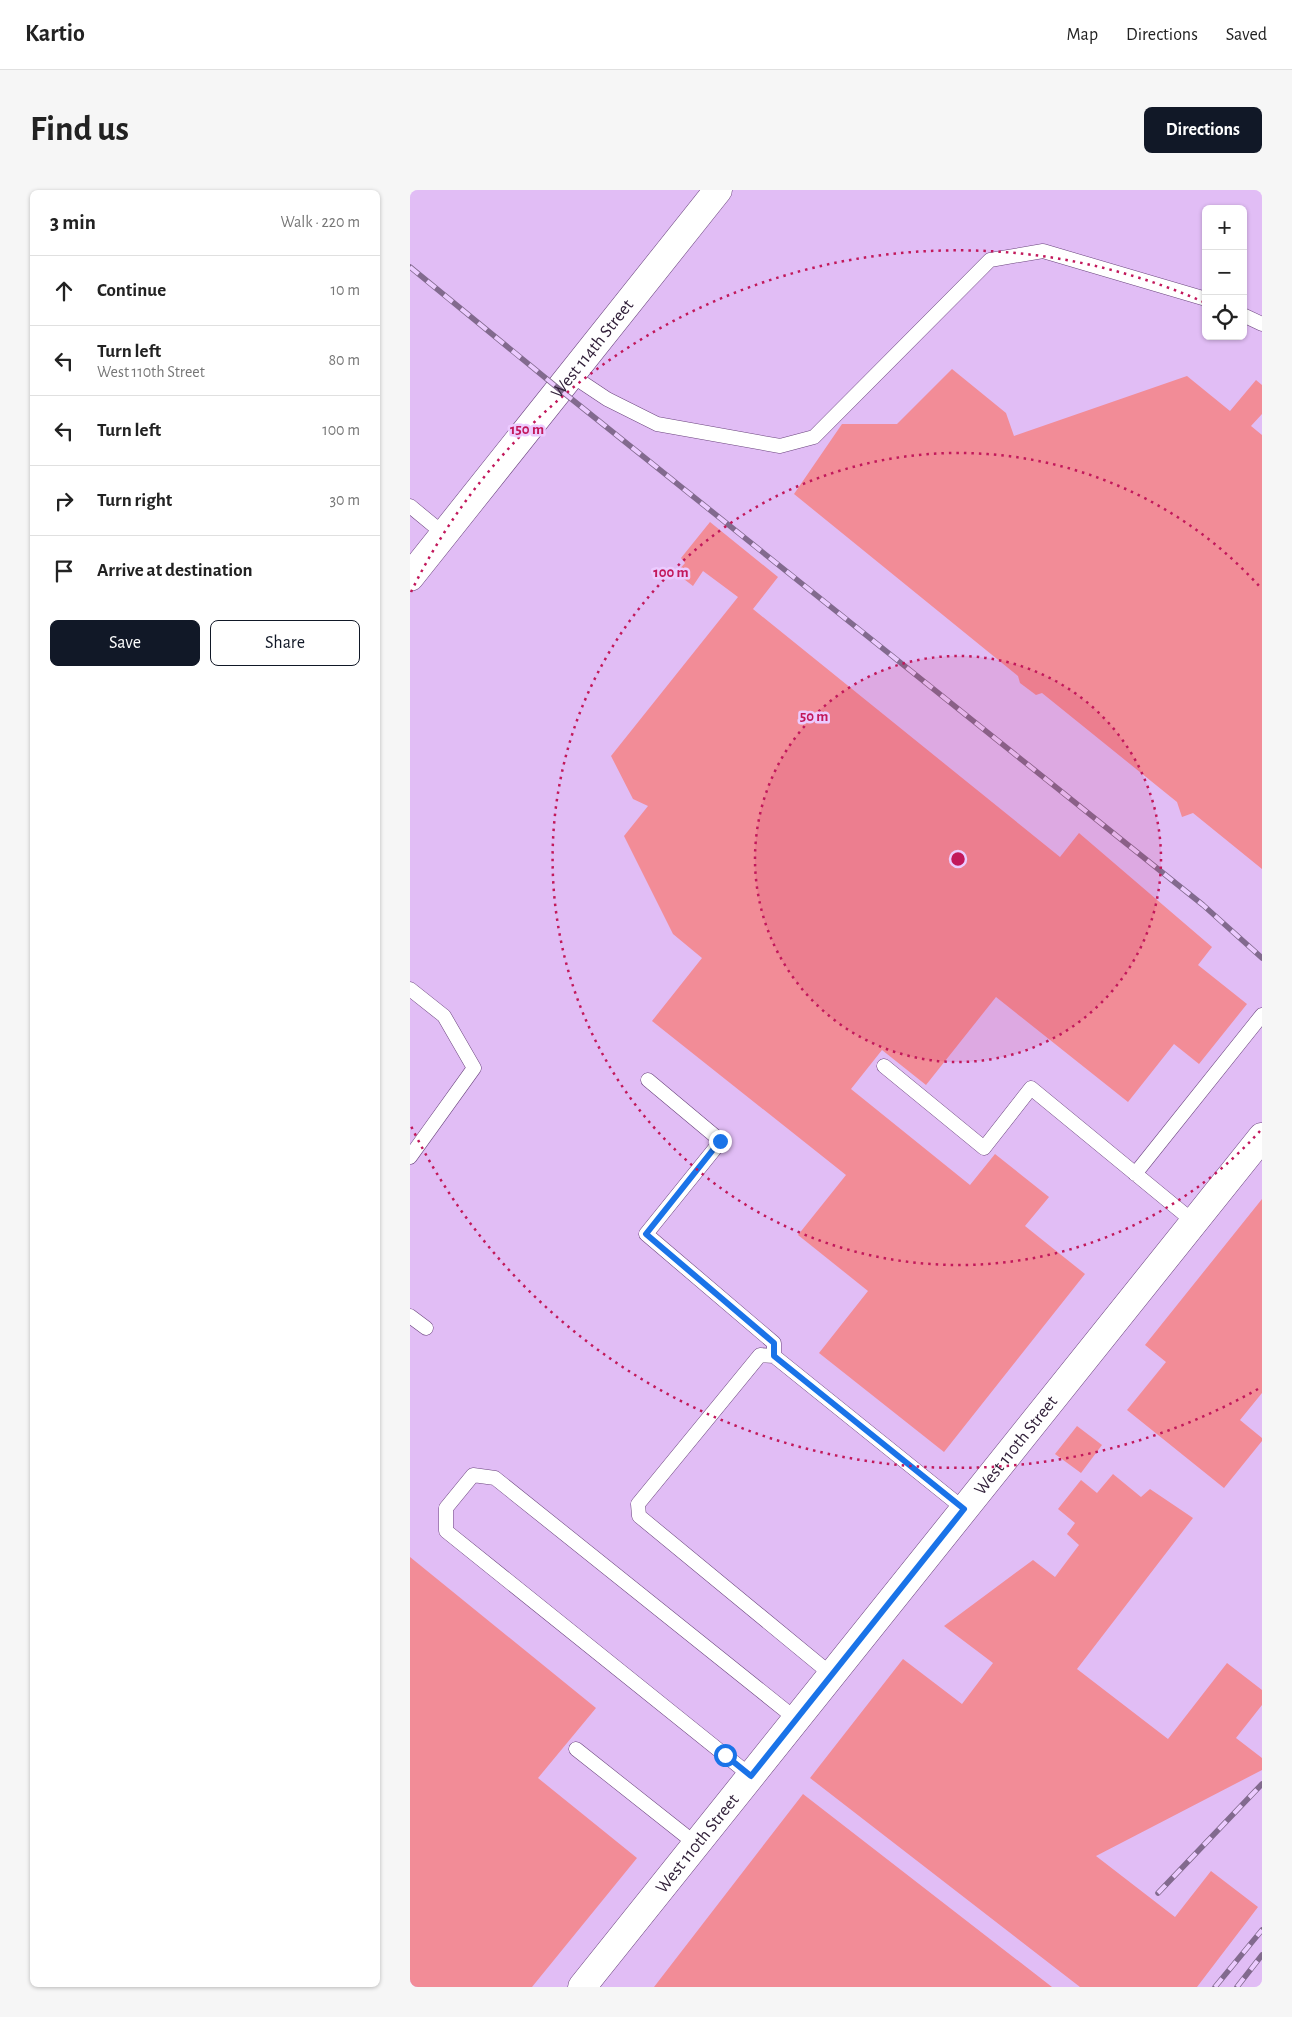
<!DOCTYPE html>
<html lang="en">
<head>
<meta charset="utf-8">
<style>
  :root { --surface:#fff; --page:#f6f6f6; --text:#222; --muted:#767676; --line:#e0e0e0; --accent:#111827 }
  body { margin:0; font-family:"Alegreya Sans",sans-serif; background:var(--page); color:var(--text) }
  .controls { position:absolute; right:15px; top:15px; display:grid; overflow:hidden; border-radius:8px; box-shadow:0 1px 4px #0004 }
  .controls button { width:45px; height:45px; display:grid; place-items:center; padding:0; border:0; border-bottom:1px solid var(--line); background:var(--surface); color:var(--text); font:25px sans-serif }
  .stop { position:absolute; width:15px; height:15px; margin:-11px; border:4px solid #1a73e8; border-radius:50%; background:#fff }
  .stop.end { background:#1a73e8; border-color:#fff; box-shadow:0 1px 5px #0008 }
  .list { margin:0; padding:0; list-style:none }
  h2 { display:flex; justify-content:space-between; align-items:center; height:65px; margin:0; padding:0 20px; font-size:21px }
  h2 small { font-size:16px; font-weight:400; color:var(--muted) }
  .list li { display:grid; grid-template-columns:32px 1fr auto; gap:15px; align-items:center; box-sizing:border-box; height:70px; padding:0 20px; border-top:1px solid var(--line) }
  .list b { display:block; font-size:19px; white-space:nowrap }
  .list p { margin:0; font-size:16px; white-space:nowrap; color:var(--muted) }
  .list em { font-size:16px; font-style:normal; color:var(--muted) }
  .actions { display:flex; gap:10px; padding:15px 20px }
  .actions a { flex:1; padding:11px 0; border:1px solid var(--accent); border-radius:8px; text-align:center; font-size:18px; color:var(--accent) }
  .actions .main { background:var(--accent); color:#fff }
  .icon { flex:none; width:28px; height:28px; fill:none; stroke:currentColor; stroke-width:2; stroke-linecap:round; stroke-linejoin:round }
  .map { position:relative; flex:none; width:852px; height:1797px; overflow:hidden; border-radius:8px }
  header { display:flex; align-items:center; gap:30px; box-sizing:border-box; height:70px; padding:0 25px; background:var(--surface); border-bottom:1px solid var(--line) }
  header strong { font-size:24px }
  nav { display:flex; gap:28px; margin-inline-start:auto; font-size:18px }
  .intro { display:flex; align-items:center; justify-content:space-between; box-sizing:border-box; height:120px; padding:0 30px }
  h1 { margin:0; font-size:35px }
  .button { padding:12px 22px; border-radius:8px; background:var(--accent); color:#fff; font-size:18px; font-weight:700 }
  main { display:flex; gap:30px; padding:0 30px }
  aside { flex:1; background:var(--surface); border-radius:8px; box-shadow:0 1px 4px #0004 }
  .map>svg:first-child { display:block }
  .built { fill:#e1bdf5; fill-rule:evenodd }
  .building { fill:#f28c97 }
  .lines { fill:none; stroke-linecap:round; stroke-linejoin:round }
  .service-casing { stroke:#6a447d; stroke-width:15 }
  .minor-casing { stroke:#6a447d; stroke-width:29 }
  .service { stroke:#fff; stroke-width:14 }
  .minor { stroke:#fff; stroke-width:28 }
  .rail-casing { stroke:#826a8e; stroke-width:5.5 }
  .rail { stroke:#eccbff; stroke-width:4; stroke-dasharray:11; stroke-linecap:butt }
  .route { stroke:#1a73e8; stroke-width:6 }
  .ring { fill:none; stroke:#c2185b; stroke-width:2.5; stroke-dasharray:2.5 5 }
  .labels { text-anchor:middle; stroke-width:5; stroke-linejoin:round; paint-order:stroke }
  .street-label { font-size:18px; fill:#32213a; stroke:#eccbff }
  .centre { fill:#c2185b; stroke:#eccbff; stroke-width:2.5 }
  .ring-label { font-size:15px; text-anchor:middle; font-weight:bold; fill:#c2185b; stroke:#eccbff; stroke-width:5; stroke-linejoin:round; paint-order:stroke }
</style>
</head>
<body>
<header>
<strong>Kartio</strong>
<nav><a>Map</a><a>Directions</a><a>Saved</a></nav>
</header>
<div class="intro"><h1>Find us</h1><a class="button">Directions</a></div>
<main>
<aside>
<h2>3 min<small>Walk · 220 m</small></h2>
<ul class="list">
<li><svg class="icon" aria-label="ahead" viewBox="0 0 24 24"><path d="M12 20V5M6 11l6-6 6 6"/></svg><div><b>Continue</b></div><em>10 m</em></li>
<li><svg class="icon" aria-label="left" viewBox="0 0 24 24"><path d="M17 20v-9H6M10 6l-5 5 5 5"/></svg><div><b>Turn left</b><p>West 110th Street</p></div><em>80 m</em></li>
<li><svg class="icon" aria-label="left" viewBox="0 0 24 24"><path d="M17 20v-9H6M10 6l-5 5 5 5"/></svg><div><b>Turn left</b></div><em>100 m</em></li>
<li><svg class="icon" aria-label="right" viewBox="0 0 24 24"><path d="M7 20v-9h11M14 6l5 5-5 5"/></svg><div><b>Turn right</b></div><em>30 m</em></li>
<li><svg class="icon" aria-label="arrive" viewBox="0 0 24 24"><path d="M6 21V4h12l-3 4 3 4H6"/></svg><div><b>Arrive at destination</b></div></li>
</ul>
<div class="actions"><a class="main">Save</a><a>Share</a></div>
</aside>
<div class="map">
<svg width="852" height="1797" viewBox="0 0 852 1797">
  <rect width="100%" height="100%" fill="#eccbff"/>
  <!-- built -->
  <path class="built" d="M0,0h852v1797h-852zM796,19h37v127h-37z"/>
  <!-- building -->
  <path class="building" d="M542,179l54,44 8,23 173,-60 43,35 26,-31 6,5v29l-11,12 11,9v434l-69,-56 -11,4 -5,-15 -135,-109 -6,2 -16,-12 -2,-7 -224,-182 48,-70h55z
    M300,332l68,55 -25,32 307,248 19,-24 133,114 -14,18 49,39 -48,60 -25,-20 -46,58 -132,-105 -70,88 -44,-35 -31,39 119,96 25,-31 54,43 -24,29 60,48 -141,178 -125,-99 49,-62 -70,-56 48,-60 -194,-154 50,-63 -29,-24 -49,-98 24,-30 -15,-7 -22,-43 127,-159 -35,-26 -10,15 -17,-13 9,-10 -4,-5z
    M852,1009v194l-22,27 22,18v3l-38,47 -97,-78 39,-48 -21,-17z
    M667,1236l25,19 -21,28 -26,-19z
    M703,1284l28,23 9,-8 43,29 -116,151 91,70 59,-76 35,27v15l-26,33 26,20v12l-166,86 79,61 36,-46 47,36 -61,80h-117l-270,-209 93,-119 59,45 31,-41 -49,-37 89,-66 22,17 24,-32 -12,-11 8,-11 -17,-14 23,-29 16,13z
    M0,1367l186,151 -58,70 99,80 -105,129h-122z
    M393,1604l249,193h-398z"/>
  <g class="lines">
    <defs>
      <path id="service" d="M833,125l19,9
        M161,185l36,24 50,25 123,22 34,-9 176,-177 53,-9 163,48
        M0,316l34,28
        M0,799l34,27 30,52 -64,89
        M474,876l100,82 47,-60 163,134
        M238,890l73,61 -75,93 128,109v13
        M725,984l127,-159
        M0,1126l16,12
        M422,1485l-193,-159 -1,-12 122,-149 14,1 190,153
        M166,1559l120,95
        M341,1586l-305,-245v-23l27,-33 22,3 301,241"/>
      <g id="minor">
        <path id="s1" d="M0,387l308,-387"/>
        <path id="s2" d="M172,1797l680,-850"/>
      </g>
    </defs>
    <!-- service casing -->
    <use href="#service" class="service-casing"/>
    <!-- minor casing -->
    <use href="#minor" class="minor-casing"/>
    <!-- service -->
    <use href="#service" class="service"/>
    <!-- minor -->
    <use href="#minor" class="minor"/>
    <defs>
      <path id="rail" d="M0,77l149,122 644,516 59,53
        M748,1703l104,-109
        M805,1797l47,-57
        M827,1797l25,-32"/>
    </defs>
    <!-- rail casing -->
    <use href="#rail" class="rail-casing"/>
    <!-- rail -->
    <use href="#rail" class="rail"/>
  </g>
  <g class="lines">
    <!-- route -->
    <path class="route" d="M310,951l-74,93 128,109v13l190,153 -213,267 -26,-21"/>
  </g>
  <!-- distance rings -->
  <circle cx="548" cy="669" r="203" fill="#c2185b" fill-opacity=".12"/>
  <g class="ring">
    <circle cx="548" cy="669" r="203"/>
    <path d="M850 941A406 406 0 1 1 850 397"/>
    <path d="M848 1199A609 609 0 0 1 1 936M1 402A609 609 0 0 1 796 113"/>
  </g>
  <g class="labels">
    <!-- street labels -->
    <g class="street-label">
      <text dy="6" stroke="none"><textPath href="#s1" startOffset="292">West 114th Street</textPath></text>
      <text dy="6" stroke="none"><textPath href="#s2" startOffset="694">West 110th Street</textPath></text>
      <text dy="6" stroke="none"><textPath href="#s2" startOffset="184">West 110th Street</textPath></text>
    </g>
  </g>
  <circle cx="548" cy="669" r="8" class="centre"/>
  <g class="ring-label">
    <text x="117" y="244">150 m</text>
    <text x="261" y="387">100 m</text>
    <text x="404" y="531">50 m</text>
  </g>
</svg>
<div class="controls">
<button>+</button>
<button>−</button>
<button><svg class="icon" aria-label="locate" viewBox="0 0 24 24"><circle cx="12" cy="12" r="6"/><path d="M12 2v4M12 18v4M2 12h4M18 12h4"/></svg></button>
</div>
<div class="stop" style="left:315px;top:1565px"></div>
<div class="stop end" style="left:310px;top:951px"></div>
</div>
</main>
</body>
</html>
